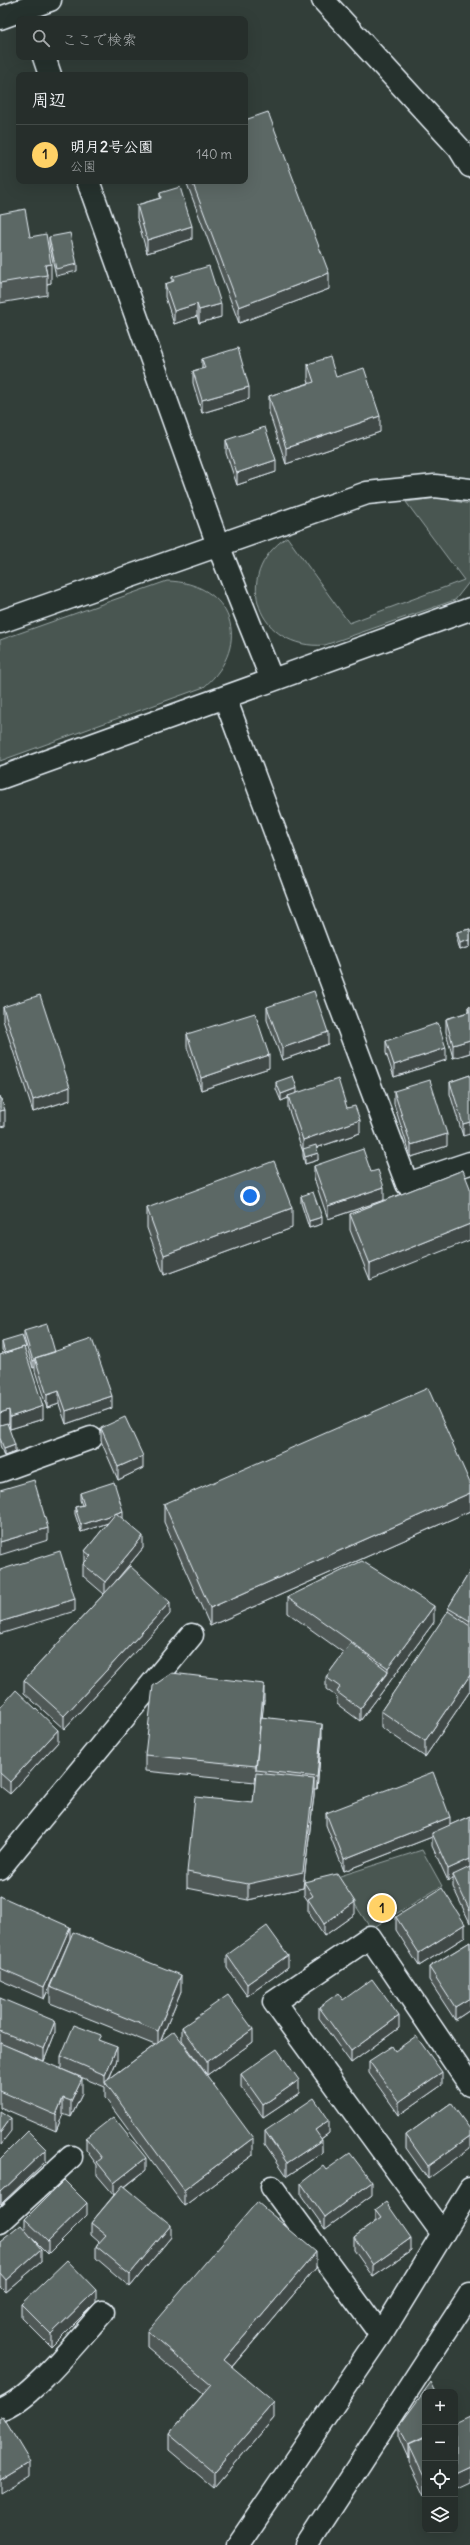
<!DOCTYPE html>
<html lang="ja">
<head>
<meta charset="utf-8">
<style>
  :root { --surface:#262e2b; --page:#2e3633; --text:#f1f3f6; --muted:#a4a8a9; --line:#424a47; --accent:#ffd166 }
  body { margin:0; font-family:Delius,"Klee One",sans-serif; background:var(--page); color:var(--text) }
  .controls { position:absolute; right:12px; bottom:12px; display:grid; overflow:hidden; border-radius:8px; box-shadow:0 4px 16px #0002 }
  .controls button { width:36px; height:36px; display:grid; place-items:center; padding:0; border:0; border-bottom:1px solid var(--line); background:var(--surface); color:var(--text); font:20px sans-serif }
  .you { position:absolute; left:250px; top:1196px; width:14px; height:14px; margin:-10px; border:3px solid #fff; border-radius:50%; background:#1a73e8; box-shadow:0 0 0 6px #1a73e833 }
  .badge { display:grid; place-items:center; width:26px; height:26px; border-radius:50%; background:var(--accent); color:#111; font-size:13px; font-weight:700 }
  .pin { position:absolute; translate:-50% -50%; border:2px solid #fff; box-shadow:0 1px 4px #0006 }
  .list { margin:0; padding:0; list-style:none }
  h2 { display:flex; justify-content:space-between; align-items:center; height:52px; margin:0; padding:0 16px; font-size:17px }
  h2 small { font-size:13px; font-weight:400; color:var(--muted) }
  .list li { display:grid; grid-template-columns:26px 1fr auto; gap:12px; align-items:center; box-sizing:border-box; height:60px; padding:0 16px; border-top:1px solid var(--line) }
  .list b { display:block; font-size:15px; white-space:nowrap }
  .list p { margin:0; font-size:13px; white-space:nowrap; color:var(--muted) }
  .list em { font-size:13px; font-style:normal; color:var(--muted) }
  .icon { flex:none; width:22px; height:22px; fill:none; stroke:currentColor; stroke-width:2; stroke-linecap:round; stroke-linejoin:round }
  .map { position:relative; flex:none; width:470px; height:2545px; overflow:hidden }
  .search { position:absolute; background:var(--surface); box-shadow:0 4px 16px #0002; left:16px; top:16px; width:232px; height:44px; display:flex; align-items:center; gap:10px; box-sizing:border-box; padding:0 14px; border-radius:8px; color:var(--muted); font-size:15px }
  .panel { position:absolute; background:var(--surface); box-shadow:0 4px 16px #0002; left:16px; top:72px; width:232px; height:112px; border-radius:8px }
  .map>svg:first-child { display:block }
  .green { fill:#495651; stroke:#98a4a4 }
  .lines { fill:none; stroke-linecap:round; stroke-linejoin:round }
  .minor-casing { stroke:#e8f1f8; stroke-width:25 }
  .minor { stroke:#26332d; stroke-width:22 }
  .wall { fill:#4f5957; stroke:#e8f1f8 }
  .shaded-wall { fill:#404947; stroke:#e8f1f8 }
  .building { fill:#5c6865; stroke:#e8f1f8 }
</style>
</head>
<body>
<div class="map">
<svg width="470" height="2545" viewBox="0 0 470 2545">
  <rect width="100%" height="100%" fill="#323e39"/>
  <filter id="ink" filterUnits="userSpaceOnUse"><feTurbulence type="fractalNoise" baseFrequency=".025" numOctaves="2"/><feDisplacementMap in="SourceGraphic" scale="8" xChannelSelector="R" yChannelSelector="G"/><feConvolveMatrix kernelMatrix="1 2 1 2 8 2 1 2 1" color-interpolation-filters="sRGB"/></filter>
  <g filter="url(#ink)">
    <!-- green -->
    <path class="green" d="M438,498l32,6v77l-15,19 -130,45c-67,6 -95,-70 -38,-108l62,86 115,-43 -58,-78z
      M167,581c65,1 87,63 37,106l-204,74v-121z
      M422,1850l20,36 -71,43 -34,-52z"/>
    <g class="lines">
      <defs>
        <path id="minor" d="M323,0l136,148 11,18
          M0,18l50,-18
          M44,57l6,18
          M88,181l130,364 54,135
          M0,622l367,-129 68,-7 35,4
          M225,698l182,486 63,-21
          M0,778l470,-169
          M0,1471l91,-33
          M0,1868l192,-233
          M272,2187l109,148
          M0,2222l71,-65
          M443,2234l-169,-232 96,-65 100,148
          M0,2410c32,-11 79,-72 103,-98
          M238,2545l143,-210 89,-146
          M307,2545l163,-251"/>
      </defs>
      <!-- minor casing -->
      <use href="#minor" class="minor-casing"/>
      <!-- minor -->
      <use href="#minor" class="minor"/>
    </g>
    <!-- wall -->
    <path class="wall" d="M186,181h59l84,108 -90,34z
      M160,193l32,46 -45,14 -10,-35v-13l23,-7z
      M0,214l30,23 21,46 -4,1v11l-47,8z
      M49,237l28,27v7l-21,5 -7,-32z
      M172,277l49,40 -22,6 -2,-7 -23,8 -9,-27v-13l7,-2z
      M202,359l47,40 -47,14 -9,-30v-12l9,-3z
      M308,364l28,13 44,55 -94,32 -17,-52v-16l40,-13 -1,-3z
      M226,440l50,32 -39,13 -11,-32z
      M470,929v18l-10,3 -3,-11v-7z
      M470,1006v47l-17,5 -7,-26v-13l22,-7v-5z
      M3,1007l67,93 -37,12 -30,-92z
      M267,1007l61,37 -46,16 -15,-40z
      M187,1034l82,34 -68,22 -14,-43z
      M386,1041l60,19 -52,17 -8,-24z
      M470,1075l-7,61 -13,-42v-12z
      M276,1082l21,11 50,15 13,25 -44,15 2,12 -13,4 -2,-8v-4l-15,-44v-10l-7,3 -5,-12z
      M394,1091l53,55 -36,11 -17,-53z
      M314,1166l57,6 13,28 -56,19 -14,-41z
      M463,1170l-93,110 -20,-50v-16z
      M301,1196l21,28 -13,4 -8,-25z
      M147,1208l145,20 -128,47 -17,-47z
      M24,1331l31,21 57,56 -46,16 -7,-20 -12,4 -12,-37v-4l-2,1 -9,-30z
      M2,1342l24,12 17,65 -33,10 -1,-6h-2l8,29 -11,4 -4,-11v-90l3,-1 -1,-5z
      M101,1428l42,40 -25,12 -17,-39z
      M470,1483v28l-260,115 -46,-104v-18z
      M80,1493l43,25 20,30 -30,37 57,29 -106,115 -40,-36v-13l80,-86 -21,-18v-12l2,-2v-11l23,-28 -27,9 -6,-18v-7l7,-2 -2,-5z
      M470,1571v120l-45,66 -44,-30v-16l67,-99v-4z
      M288,1597l146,25 -46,62 -28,37 -23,-17v-7l-11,-8v-12l18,-24 -56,-40z
      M264,1700l-2,17 60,19 -5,53h-3v6l-11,93 -55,12 -61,-12v-16l66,-69 2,-21 -110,-11v-16z
      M0,1708l58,34 -48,52 -10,-8z
      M326,1813l124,12 20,-9v107l-17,-36v-8l-5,2 -16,-35v-9l-88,34 -18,-46z
      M304,1882l51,32 -31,22 -16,-24v-11l-4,-6z
      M0,1896l70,42 111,53 -21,51 93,113 -69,51 -79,-108v-11l-44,-18v-13l40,-15 16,19 -8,19 46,-34 -105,-42v-16l10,-23 -16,35 -44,-19z
      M396,1917l69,20 -46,29 -23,-36z
      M470,1942v68l-15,10 -26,-40v-13z
      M227,1955l61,12 -41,29 -20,-28z
      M0,1998l55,35 -11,28 -38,-15 76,48 -11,23 -8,-3 -7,17 -56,-24z
      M343,2000l56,28 -48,35 -32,-44v-12z
      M182,2027l71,15 -46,33 -25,-35z
      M395,2051l47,34 -43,30 -30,-42v-12z
      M241,2074l58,19 -36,24 -22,-30z
      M451,2103l-23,76 -22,-31v-13z
      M265,2131l64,2 -8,6 1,14 -35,23 -22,-32z
      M86,2138l60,32 -21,17 46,50 -41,50 -34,-29v-12l3,-4 -8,-7v-12l23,-28 -17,-20v-10l-11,-15z
      M0,2159l46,2 -45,43 -1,-1z
      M326,2170l46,25 -47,34 -24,-34v-12z
      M375,2210l36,41 -38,26 -19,-27v-13l21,-15z
      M87,2215l-39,39 -15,-15 8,23 -35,30 -6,-6v-44l25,-12v-11z
      M316,2268l-84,99 42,51 -60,70 -45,-38v-16l34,-40 -56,-47v-16z
      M96,2302l-45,45 -30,-30v-13z
      M425,2392v103l-16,-34v-4l-1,1 -9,-20v-12z"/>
    <!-- shaded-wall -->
    <path class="shaded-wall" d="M192,226v13l-45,14v-13z
      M51,264v19l-4,1v-9l-2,-10z
      M329,273v16l-90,34v-16z
      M197,304v12l-23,8v-13z
      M221,304v13l-22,6v-13z
      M249,387v12l-47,14v-13z
      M380,416v16l-94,32v-16z
      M276,460v12l-39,13v-12z
      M470,940v7l-10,3v-7z
      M328,1032v12l-46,16v-12z
      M470,1040v13l-17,5v-13z
      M446,1048v12l-52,17v-12z
      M269,1055v13l-68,22v-12z
      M70,1087v13l-37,12v-12z
      M297,1088v7l-9,1v2l-7,3v-7z
      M5,1110v16l-5,1v-16z
      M360,1120v13l-56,19 -1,-3v-9z
      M470,1122v12l-7,2v-12z
      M447,1134v12l-36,11v-12z
      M318,1153v7l-13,4v-7z
      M384,1187v13l-56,19v-13z
      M292,1208v20l-128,47v-20z
      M322,1217v7l-13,4v-7z
      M470,1224v16l-100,40v-16z
      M35,1360v7l-2,1v-7z
      M59,1391v13l-12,4v-13z
      M112,1396v12l-46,16v-13z
      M43,1406v13l-33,10v-12z
      M9,1410v13l-9,2v-12z
      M15,1445v7l-11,4v-7z
      M143,1456v12l-25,12v-13z
      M470,1493v18l-260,115v-18z
      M123,1511v7l-42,14v-7z
      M48,1528v12l-48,15v-13z
      M143,1536v12l-38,46v-12z
      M75,1599v12l-75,23v-12z
      M170,1602v12l-106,115v-13z
      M434,1606v16l-46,62 -28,37v-12l28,-37v-4z
      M470,1675v16l-45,66v-16z
      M264,1684v16l-7,70h-1v-4z
      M322,1724v12l-5,53v-12z
      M58,1730v12l-48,52v-12z
      M314,1779v16l-11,93 -55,12v-16z
      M450,1817v13l-18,3v4l-88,34v-12z
      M470,1859v12l-17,4v4l-5,2v-12z
      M355,1902v12l-31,22v-12z
      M465,1924v13l-46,29v-13z
      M70,1927v12l-26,60v-12z
      M288,1955v12l-41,29v-12z
      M181,1975v16l-23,56v-16z
      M470,1998v12l-15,10v-13z
      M399,2016v12l-48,35v-12z
      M55,2021v12l-11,28v-12z
      M253,2029v13l-46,33v-13z
      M117,2047v13l-11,25 -1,-2v-8z
      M442,2072v13l-43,30v-13z
      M82,2078v16l-11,23v-16z
      M299,2080v13l-36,24v-12z
      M63,2098v16l-7,17v-16z
      M11,2118v13l-11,14v-12z
      M329,2120v13l-14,10v-13z
      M470,2136v12l-42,31v-13z
      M253,2138v17l-69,51v-16z
      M322,2140v13l-35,23v-13z
      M46,2149v12l-45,43v-12z
      M146,2158v12l-32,25v-12z
      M372,2182v13l-47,34v-12z
      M87,2203v12l-39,39v-13z
      M171,2225v12l-41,50v-13z
      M411,2238v13l-38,26v-12z
      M41,2249v13l-35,30v-12z
      M316,2252v16l-92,108v-16z
      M96,2290v12l-45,45v-13z
      M274,2402v16l-60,70v-16z
      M408,2445h1v12l-1,1z
      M30,2462v13l-30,18v-13z
      M470,2466v16l-15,7v-16z"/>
    <!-- building -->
    <path class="building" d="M268,112l61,161 -90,34 -47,-126h53v-61z
      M180,187l12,39 -45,14 -10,-35 24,-7 -1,-5z
      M25,209l5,28 16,-3 5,30 -6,1 2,10 -47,8v-69z
      M70,233l7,31 -21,5 -7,-32z
      M209,266l12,38 -22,6 -2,-6 -23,7 -9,-27 9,-3 -2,-4z
      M238,348l11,39 -47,13 -9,-29 12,-3 -3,-9z
      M330,357l6,20 28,-9 16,48 -94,32 -17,-52 45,-14 -6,-18z
      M265,427l11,33 -39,13 -11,-33z
      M470,929v11l-10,3 -3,-11z
      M314,991l14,41 -46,16 -15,-41z
      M40,995l30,92 -37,13 -30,-93z
      M470,1006v34l-17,5 -7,-26 23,-7 -1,-5z
      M255,1013l14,42 -68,23 -14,-44z
      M438,1023l8,25 -52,17 -8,-24z
      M470,1075v47l-7,2 -13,-42z
      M293,1076l4,12 -16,6 -5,-12z
      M338,1079l9,29 8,-2 5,14 -57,20 -15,-44z
      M430,1080l17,54 -36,11 -17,-54z
      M0,1096l5,14 -5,1z
      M316,1145l2,8 -13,4 -2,-8z
      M363,1149l8,23 7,-2 6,17 -56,19 -14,-40z
      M274,1161l18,47 -128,47 -17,-47z
      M463,1170l7,18v36l-100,40 -20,-50z
      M313,1192l9,25 -13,4 -8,-25z
      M47,1324l8,28 -20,6v2l-2,1 -9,-30z
      M22,1336l4,11 -2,1v-1l-19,6 -3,-11z
      M92,1339l20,57 -46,15 -7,-20 -12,4 -12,-37z
      M24,1347l19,59 -33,11 -1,-7 -9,3v-58z
      M428,1388l42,95v10l-260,115 -46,-104z
      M125,1417l18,39 -25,11 -17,-39z
      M7,1423l8,22 -11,4 -4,-11v-13z
      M34,1480l14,48 -48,14v-52z
      M114,1482l9,29 -42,14 -6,-18 9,-2 -4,-12z
      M116,1513l27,23 -38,46 -22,-18 8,-8 -6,-5z
      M60,1551l15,48 -75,23v-52z
      M362,1561l72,45 -46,62 -100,-71z
      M130,1566l40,36 -106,114 -40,-36z
      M470,1571v50l-22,-13z
      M448,1611l22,15v49l-45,66 -44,-30z
      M351,1643l37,28 -28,38 -23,-17 3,-5 -14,-10z
      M172,1673l92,11 -8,82 -111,-11 8,-69z
      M16,1690l42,40 -48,52 -10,-9v-65z
      M261,1717l61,7 -5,53 -61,-7z
      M433,1772l17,45 -106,42 -18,-46z
      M256,1773l58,6 -11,93 -55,12 -61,-12 8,-75 58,6z
      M470,1816v43l-22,10 -16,-36z
      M470,1867v44l-17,-36z
      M337,1874l18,28 -31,22 -16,-25 5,-3 -9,-14z
      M442,1888l23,36 -46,29 -23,-36z
      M0,1896l70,31 -26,60 -44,-19z
      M267,1926l21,29 -41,29 -20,-29z
      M73,1932l108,43 -23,56 -108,-44z
      M470,1942v56l-15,9 -26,-40z
      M372,1979l27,37 -48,35 -32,-44 19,-14 5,7z
      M228,1995l25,34 -46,33 -25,-35z
      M0,1998l55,23 -11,28 -44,-18z
      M74,2025l27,10 -3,5 19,7 -12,28 -44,-19z
      M174,2031l79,107 -69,52 -79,-108z
      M416,2036l26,36 -43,30 -30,-41 23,-15 3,5z
      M0,2043l82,35 -11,23 -8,-3 -7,17 -56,-24z
      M277,2049l22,31 -36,25 -22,-31z
      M314,2098l15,22 -14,10 7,10 -35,23 -22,-32z
      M451,2103l19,26v7l-42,30 -22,-31z
      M0,2111l11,7 -11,15z
      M113,2117l33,41 -32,25 -17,-21 5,-4 -16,-20z
      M28,2131l18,18 -45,43 -1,-1v-32z
      M350,2153l22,29 -47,35 -24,-34 22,-17 3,4z
      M64,2180l23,23 -39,38 -23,-22z
      M123,2185l48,40 -41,49 -34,-28 10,-11 -15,-12z
      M257,2202l59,50 -92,108 50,42 -60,70 -45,-38 42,-49 -64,-54z
      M386,2202l25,36 -38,27 -19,-28 27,-19 -6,-8z
      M21,2225l20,24 -35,31 -6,-7v-31z
      M67,2260l29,30 -45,44 -30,-30z
      M431,2382l5,10h-11v45l-17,8 -9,-19z
      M3,2417l27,45 -30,18v-61z
      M470,2417v49l-15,7v-49z
      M425,2438v41l-16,-34z"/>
  </g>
</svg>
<div class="controls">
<button>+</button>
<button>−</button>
<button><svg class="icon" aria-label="locate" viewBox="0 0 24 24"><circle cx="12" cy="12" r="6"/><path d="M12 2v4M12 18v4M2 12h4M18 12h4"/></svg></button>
<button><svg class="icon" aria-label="layers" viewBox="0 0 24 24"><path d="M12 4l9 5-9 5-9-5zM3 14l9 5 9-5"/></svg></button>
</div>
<div class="you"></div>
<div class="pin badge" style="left:382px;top:1908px">1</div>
<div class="search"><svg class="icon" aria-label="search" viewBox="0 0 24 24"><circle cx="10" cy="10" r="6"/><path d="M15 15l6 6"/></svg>ここで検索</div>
<section class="panel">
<h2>周辺<small></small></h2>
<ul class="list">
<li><span class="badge">1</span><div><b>明月2号公園</b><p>公園</p></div><em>140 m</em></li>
</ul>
</section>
</div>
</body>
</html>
